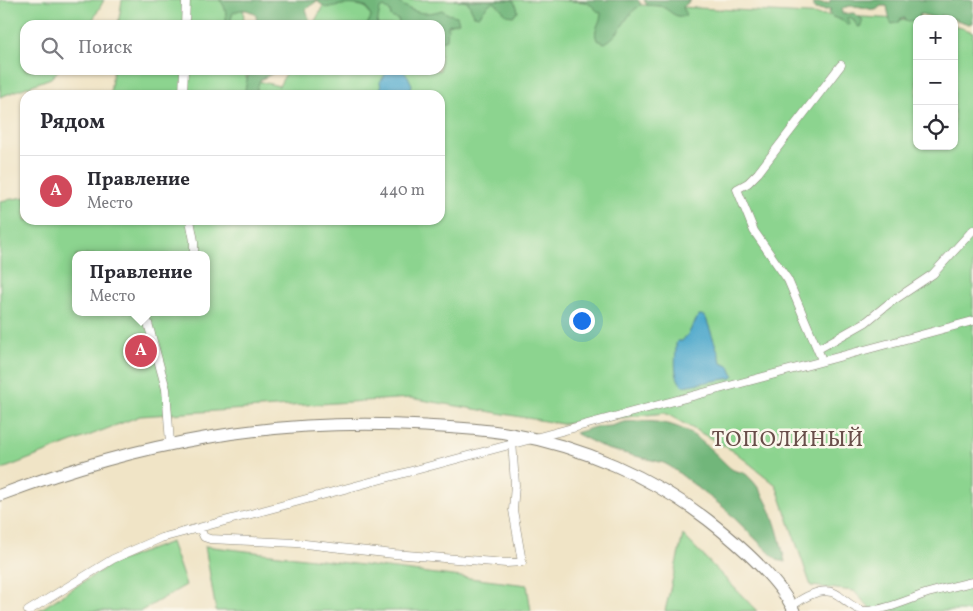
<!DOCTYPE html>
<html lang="ru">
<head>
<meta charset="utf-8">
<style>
  :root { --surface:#fff; --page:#f7f7f7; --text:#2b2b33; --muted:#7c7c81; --line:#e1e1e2; --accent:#d1495b }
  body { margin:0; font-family:Vollkorn,serif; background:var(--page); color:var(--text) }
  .controls { position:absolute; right:15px; top:15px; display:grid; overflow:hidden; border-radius:10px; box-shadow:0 1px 4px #0004 }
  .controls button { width:45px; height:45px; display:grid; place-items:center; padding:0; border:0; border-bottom:1px solid var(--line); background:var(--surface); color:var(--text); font:25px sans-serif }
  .you { position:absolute; left:581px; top:320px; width:18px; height:18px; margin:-12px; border:4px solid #fff; border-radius:50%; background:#1a73e8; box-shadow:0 0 0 8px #1a73e833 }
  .badge { display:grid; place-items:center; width:32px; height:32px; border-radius:50%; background:var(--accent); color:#fff; font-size:16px; font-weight:700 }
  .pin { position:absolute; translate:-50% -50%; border:2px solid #fff; box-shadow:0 1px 5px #0006 }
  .popup { position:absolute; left:72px; top:251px; width:138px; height:65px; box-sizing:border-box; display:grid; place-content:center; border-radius:10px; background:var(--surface); filter:drop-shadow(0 1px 4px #0005); font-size:16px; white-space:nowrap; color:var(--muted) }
  .popup b { font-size:19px; color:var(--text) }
  .popup::after { content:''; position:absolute; left:50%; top:100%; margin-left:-10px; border:10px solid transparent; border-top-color:var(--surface) }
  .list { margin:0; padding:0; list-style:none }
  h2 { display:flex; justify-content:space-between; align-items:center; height:65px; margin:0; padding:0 20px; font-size:21px }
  h2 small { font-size:16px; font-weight:400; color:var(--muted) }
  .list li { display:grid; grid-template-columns:32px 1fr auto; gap:15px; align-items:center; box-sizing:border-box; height:70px; padding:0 20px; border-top:1px solid var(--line) }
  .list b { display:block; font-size:19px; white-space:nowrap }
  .list p { margin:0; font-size:16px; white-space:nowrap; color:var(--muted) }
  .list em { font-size:16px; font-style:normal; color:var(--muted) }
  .icon { flex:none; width:28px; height:28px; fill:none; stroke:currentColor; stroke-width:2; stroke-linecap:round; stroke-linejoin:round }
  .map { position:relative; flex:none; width:973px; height:611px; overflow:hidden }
  .search { position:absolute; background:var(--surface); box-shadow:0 1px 4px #0004; left:20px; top:20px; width:425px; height:55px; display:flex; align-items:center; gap:12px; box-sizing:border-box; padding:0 18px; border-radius:15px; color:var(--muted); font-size:19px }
  .panel { position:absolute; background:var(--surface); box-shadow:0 1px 4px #0004; left:20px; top:90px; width:425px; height:135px; border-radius:15px }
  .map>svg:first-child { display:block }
  .green { fill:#8cd48f; stroke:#547856; fill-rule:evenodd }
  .forest { fill:#71b67a; stroke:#46694b }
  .water { fill:#4fa9cc; stroke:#366274 }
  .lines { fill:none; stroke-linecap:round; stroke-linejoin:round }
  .stream { stroke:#4fa9cc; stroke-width:2 }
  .street-casing { stroke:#868071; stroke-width:9 }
  .secondary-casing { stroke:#868071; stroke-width:13 }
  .street { stroke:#fff; stroke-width:8 }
  .secondary { stroke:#fff; stroke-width:11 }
  .labels { text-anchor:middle; stroke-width:5; stroke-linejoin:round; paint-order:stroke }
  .quarter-label { font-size:22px; letter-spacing:1px; fill:#694e4a; stroke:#fbf7ec }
</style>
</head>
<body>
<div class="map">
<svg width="973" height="611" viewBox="0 0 973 611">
  <rect width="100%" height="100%" fill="#fbf7ec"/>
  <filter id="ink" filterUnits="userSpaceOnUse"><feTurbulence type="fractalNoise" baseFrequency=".02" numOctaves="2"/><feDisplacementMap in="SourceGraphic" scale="10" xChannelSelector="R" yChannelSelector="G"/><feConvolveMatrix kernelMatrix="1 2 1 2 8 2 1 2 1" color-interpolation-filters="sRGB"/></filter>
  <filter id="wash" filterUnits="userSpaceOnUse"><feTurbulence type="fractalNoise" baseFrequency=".0096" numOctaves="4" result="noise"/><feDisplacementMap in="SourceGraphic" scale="20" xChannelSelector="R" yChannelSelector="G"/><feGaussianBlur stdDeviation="1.12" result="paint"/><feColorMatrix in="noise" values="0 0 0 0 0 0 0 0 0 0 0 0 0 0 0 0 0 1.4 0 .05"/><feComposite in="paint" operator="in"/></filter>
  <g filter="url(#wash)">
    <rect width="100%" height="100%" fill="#f0e4c6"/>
    <!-- green -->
    <path class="green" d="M0,0h104l-14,25h-65v45h34l-8,8 -51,19z
      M122,0h121l1,25h-126z
      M349,0h202l366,20v126h37v-121l19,7v579h-101l-18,-20 -43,-5 -35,-101 -41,-33 -70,-39 -103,11 -152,-26 -270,18 -140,54v-269l25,-4v23h415v-125h-330l3,-25h133v8l33,8 9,-16h152v-45h-127l11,-21zM76,255h130v57h-130z
      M683,535l74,76h-92z
      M171,542l15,43 -45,26h-103l73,-47z
      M205,546l322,39 4,26h-315z"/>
    <!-- forest -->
    <path class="forest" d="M219,0h176c16,11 27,17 47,10l6,4 9,2 2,6 -11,3 -1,14 -7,2v-16h-42l1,-5 -8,-3 -1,-6 -6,-4 -4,2 -3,16h-10l4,-8 -4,-9c-12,-6 -29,-3 -41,0l-9,-7 -11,8 5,16h-54l-1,-10c-8,-6 -14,-7 -23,-2l-2,6 1,6h-6c0,-9 1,-19 -7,-25z
      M455,0h58l4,7 1,5 -5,4 -7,-1 -7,-9 -6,-4c-7,3 -9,9 -14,14l-5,-1 -6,-13z
      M567,0h71l3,4c-2,3 -6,5 -9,8 -9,11 -14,24 -27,31l-8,-3c-5,-11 4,-16 4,-27 -6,-2 -7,-7 -13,-10 -6,-3 -14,-2 -21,-3z
      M644,0h47l-8,7 3,8c-12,5 -16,-6 -26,-9 -4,-1 -9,0 -13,-1z
      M830,0h143v23l-4,1 -28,-9 -2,4 -2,-1 -17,-4 -1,3 3,2h-5v14l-2,-3 2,-5 -4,-4h-7l-1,-3h-4c-1,4 -4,5 -9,6l-2,-3 -3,-15h-6l-5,4c-11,-1 -24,-8 -34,-1v5l12,-1 9,7 -3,7 -3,-1 -5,-8 -3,-1 -2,1 3,6 -2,2 -6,-6 -10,-3 -3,-4 2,-4 -4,1 -13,-1v-6h14l2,-1z
      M254,70h25l-19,10 -3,8v7h-13l4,-20z
      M637,421c46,0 59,14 90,44 8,9 14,5 20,10 23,21 32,58 38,87l-8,-2 -54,-53 -52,-40 -7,-4 -57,-14 -32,-16 20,-6 16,-1 13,-4z"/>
    <!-- water -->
    <path class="water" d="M388,70h14l6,6 4,9c-3,13 -16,10 -27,10l-4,-6 -1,-7z
      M699,315h3l4,3 16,45 8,4 4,9 -2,2 -49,8c-11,-10 -7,-28 -7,-42l1,-3h5l6,-7z"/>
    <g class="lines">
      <!-- stream -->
      <path class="stream" d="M784,0h29"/>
    </g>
  </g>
  <g filter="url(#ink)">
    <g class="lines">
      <defs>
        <path id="street" d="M185,25l1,-25
          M183,95l1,-25
          M190,220l4,21v14
          M145,312l21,77 4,54
          M818,349l48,-27 22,-18 45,-30 40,-44
          M822,360l-34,-80 -34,-49 -17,-42 11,-6 10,-10 83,-108
          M200,528l4,9 6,2 86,4 98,11 112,9 16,-1 -9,-52 2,-25 -3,-45
          M792,606c12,-9 31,-21 46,-11 8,6 16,14 26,16 21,0 45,-12 64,-18 15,-4 30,-8 45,-11
          M28,611l85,-52 48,-21 812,-217"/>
        <path id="secondary" d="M0,495c140,-53 274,-78 425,-69 29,2 58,3 86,8 70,12 141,43 197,86 28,22 71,59 86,91"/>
      </defs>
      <!-- street casing -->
      <use href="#street" class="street-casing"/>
      <!-- secondary casing -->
      <use href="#secondary" class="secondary-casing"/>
      <!-- street -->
      <use href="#street" class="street"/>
      <!-- secondary -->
      <use href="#secondary" class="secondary"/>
    </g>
  </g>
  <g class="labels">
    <!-- quarter labels -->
    <g class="quarter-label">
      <text x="788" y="446">ТОПОЛИНЫЙ</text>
    </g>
  </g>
</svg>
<div class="controls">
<button>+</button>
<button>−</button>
<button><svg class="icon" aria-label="locate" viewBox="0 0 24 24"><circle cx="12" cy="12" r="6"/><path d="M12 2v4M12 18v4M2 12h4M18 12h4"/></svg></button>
</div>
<div class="you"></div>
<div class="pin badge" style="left:141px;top:351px">A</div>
<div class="popup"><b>Правление</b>Место</div>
<div class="search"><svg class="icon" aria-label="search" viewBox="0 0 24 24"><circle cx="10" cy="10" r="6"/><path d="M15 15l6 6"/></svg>Поиск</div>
<section class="panel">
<h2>Рядом<small></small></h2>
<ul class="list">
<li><span class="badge">A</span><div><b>Правление</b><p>Место</p></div><em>440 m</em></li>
</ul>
</section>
</div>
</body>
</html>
